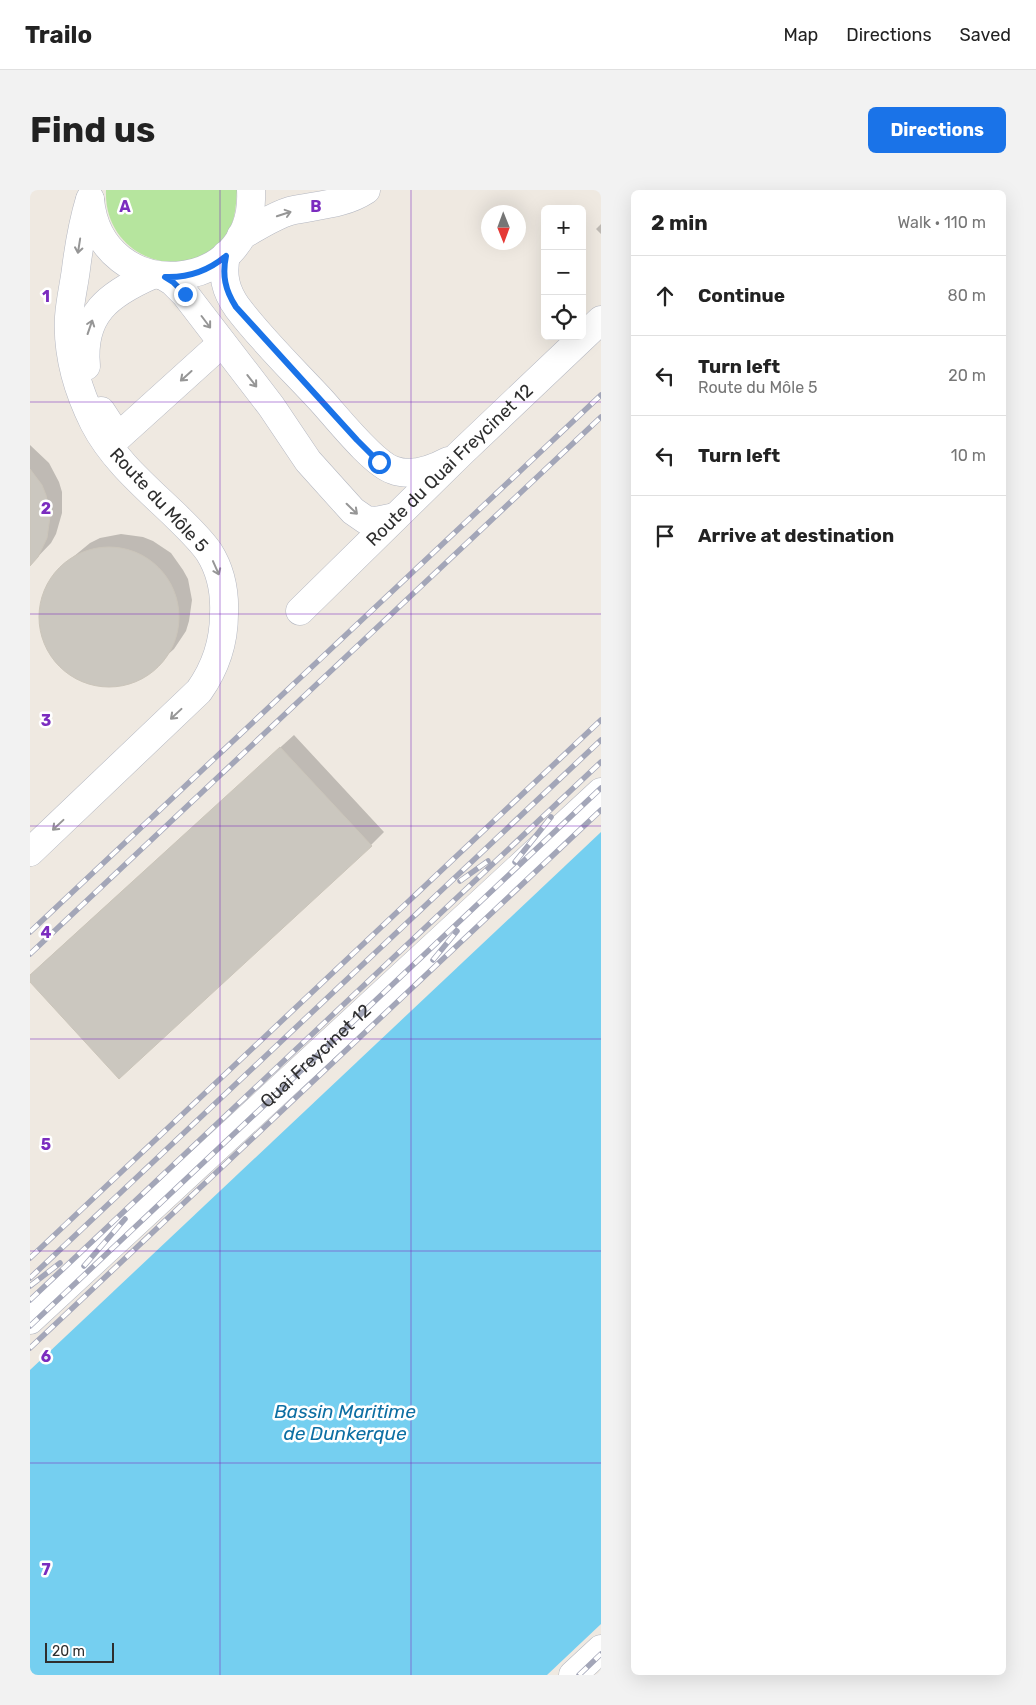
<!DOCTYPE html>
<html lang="en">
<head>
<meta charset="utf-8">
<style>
  :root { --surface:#fff; --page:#f2f2f2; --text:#222; --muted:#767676; --line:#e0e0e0; --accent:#1a73e8 }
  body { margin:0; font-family:Rubik,sans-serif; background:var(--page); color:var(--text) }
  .controls { position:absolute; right:15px; top:15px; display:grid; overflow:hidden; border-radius:8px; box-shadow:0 5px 20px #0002 }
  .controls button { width:45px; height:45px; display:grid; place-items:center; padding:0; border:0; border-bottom:1px solid var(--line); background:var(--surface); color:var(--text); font:25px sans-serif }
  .compass { position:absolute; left:451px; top:15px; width:45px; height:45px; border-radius:50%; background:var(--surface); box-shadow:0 5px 20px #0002; rotate:179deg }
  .scale { position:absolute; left:15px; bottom:12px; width:69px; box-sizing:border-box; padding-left:5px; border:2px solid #2e2e2e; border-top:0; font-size:14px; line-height:18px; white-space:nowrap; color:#2e2e2e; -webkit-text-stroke:4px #fff; paint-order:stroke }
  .stop { position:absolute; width:15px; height:15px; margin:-11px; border:4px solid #1a73e8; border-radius:50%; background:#fff }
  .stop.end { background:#1a73e8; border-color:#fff; box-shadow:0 1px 5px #0008 }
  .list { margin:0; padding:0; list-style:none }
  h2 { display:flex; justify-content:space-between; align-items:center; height:65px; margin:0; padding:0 20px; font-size:21px }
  h2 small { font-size:16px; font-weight:400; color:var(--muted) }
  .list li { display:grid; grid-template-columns:32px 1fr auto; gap:15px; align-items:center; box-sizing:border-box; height:80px; padding:0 20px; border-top:1px solid var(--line) }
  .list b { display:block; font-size:19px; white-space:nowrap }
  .list p { margin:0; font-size:16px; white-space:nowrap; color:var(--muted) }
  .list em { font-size:16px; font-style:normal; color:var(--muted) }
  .icon { flex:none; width:28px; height:28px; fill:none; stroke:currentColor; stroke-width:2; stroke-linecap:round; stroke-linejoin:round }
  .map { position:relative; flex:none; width:571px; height:1485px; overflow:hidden; border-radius:8px }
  header { display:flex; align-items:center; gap:30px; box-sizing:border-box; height:70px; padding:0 25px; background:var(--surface); border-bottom:1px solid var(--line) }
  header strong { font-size:24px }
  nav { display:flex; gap:28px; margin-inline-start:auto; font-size:18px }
  .intro { display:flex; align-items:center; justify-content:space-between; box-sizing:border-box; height:120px; padding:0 30px }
  h1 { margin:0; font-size:35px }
  .button { padding:12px 22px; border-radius:8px; background:var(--accent); color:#fff; font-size:18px; font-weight:700 }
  main { display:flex; gap:30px; padding:0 30px }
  aside { flex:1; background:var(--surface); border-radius:8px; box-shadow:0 5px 20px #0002 }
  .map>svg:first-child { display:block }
  .green { fill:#b6e59e }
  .water { fill:#75cff0 }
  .shadow { fill:#0003 }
  .building { fill:#cbc7bf; stroke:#cbc5ba }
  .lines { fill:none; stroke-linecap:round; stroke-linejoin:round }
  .minor-casing { stroke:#b4b7c1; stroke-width:29 }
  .minor { stroke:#fff; stroke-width:28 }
  .rail-casing { stroke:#a3a6b8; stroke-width:5.5 }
  .rail { stroke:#fff; stroke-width:4; stroke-dasharray:11; stroke-linecap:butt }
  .oneway { stroke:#969696 }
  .route { stroke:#1a73e8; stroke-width:6 }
  .grid { fill:none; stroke:#7b2cbf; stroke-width:1; stroke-opacity:0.55 }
  .labels { text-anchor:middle; stroke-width:5; stroke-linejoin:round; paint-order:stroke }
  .street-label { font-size:18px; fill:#2e2e2e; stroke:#fff }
  .water-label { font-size:19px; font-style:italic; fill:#0d6fa3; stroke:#fff }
  .grid-label { font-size:16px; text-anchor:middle; font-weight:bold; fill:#7b2cbf; stroke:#fff; stroke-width:5; stroke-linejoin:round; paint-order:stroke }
</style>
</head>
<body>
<header>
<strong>Trailo</strong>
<nav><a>Map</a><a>Directions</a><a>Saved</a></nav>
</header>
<div class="intro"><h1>Find us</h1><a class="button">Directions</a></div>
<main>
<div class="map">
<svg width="571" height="1485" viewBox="0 0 571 1485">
  <rect width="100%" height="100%" fill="#efe9e1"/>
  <!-- green -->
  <path class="green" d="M76,0h131c-1,12 -1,26 -7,38 -34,62 -127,34 -124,-38z"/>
  <!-- water -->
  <path class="water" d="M571,642v792l-54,51h-517v-305z"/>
  <!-- shadow -->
  <path class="shadow" d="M571,34v10l-5,-5z
    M0,255l19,18 10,19 3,10v21l-6,21 -5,9 -21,22z
    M91,344l22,3 10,4 18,12 12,17 5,9 4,21 -3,21 -3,10 -12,18 -30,27 -19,8 -11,2 -21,-2 -11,-3 -18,-12 -14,-17 -4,-10 -5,-21 2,-22 4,-10 12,-18 14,-14 17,-14 10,-5z
    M264,545l90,97 -13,13 -341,135v-4l11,-11z"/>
  <!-- building -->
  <path class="building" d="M0,279l12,16 4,10 4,22 -3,21 -9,19 -8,9z
    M9 427a70 70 0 1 1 140 0a70 70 0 1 1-140 0Z
    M250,557l92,99 -253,233 -89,-97v-7z"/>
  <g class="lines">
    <defs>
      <g id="minor">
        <path d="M60,10c11,108 167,97 161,-10"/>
        <path d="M211,46c16,-9 32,-20 49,-25 26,-6 53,-6 76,-21"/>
        <path d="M196,65c-4,20 -1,35 11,52 24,32 54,61 82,91 16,17 53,65 74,72 18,7 38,0 55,-9"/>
        <path d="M135,87l8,5 12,12 86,112 37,55 45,50 13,9 10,1 19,-4"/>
        <path d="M56,176c-5,-52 23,-72 66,-91"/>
        <path d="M71,221l17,26 104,-94"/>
        <path id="s1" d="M270,421l162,-159 139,-132"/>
        <path d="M0,662l169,-161c17,-24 25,-48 25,-77 1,-22 -3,-43 -15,-62 -9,-13 -22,-25 -33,-36 -29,-28 -63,-56 -82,-93 -16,-32 -27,-70 -25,-106 1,-16 5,-32 7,-48 3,-24 7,-47 14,-70"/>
        <path id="s2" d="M0,1130l571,-528"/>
        <path d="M543,1485l28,-26"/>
      </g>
    </defs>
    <!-- minor casing -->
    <use href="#minor" class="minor-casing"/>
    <!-- minor -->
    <use href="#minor" class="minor"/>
    <defs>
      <path id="rail" d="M485,672l36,-45
        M430,691l28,-20
        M0,742l571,-537
        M0,764l571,-537
        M403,770l24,-29
        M0,1068l571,-538
        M54,1076l41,-47
        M0,1088l571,-538
        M0,1096l30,-23
        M0,1110l571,-538
        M0,1136l571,-538
        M0,1158l571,-538
        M549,1485l22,-21"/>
    </defs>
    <!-- rail casing -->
    <use href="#rail" class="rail-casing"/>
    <!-- rail -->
    <use href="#rail" class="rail"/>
  </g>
  <!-- one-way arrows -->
  <defs><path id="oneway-shaft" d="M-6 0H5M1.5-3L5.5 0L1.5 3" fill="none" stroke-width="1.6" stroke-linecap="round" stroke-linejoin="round" transform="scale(1.25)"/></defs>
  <g class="oneway">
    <use href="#oneway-shaft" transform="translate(254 24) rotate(-18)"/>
    <use href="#oneway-shaft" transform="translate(49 56) rotate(99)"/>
    <use href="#oneway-shaft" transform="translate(176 132) rotate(53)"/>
    <use href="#oneway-shaft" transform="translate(60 137) rotate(-71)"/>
    <use href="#oneway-shaft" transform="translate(156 186) rotate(138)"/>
    <use href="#oneway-shaft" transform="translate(222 191) rotate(52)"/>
    <use href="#oneway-shaft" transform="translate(322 319) rotate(44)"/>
    <use href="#oneway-shaft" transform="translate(186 378) rotate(66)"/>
    <use href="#oneway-shaft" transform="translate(146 524) rotate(137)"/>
    <use href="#oneway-shaft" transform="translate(28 635) rotate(137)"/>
  </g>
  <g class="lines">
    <!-- route -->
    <path class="route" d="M155,104l-12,-12 -8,-5c23,1 43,-6 61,-21 -4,19 -1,34 10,51l121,133 22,22"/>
  </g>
  <!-- grid -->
  <path class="grid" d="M190,0v1485M381,0v1485M0,212h571M0,424h571M0,636h571M0,849h571M0,1061h571M0,1273h571"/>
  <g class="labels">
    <!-- street labels -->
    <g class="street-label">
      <text dy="6" stroke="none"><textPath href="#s1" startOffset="209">Route du Quai Freycinet 12</textPath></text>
      <text transform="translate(129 310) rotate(47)" y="6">Route du Môle 5</text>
      <text dy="6" stroke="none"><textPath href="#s2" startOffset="389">Quai Freycinet 12</textPath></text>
    </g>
    <!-- water labels -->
    <g class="water-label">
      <text x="315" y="1228">Bassin Maritime<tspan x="315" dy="22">de Dunkerque</tspan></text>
    </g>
  </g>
  <g class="grid-label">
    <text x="95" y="22">A</text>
    <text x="286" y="22">B</text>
    <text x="16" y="112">1</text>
    <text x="16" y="324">2</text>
    <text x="16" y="536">3</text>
    <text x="16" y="748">4</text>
    <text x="16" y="960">5</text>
    <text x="16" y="1172">6</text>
    <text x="16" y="1385">7</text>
  </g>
</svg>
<div class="controls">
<button>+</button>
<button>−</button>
<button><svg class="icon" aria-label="locate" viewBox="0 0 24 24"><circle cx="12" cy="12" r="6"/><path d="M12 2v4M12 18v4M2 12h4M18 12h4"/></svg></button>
</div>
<svg class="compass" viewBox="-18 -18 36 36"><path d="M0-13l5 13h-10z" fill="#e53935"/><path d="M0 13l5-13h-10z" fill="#767676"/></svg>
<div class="scale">20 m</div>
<div class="stop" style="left:349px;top:272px"></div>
<div class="stop end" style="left:155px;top:104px"></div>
</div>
<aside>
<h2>2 min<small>Walk · 110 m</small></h2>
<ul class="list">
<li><svg class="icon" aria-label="ahead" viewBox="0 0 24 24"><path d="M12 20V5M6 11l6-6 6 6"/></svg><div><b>Continue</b></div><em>80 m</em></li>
<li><svg class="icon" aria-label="left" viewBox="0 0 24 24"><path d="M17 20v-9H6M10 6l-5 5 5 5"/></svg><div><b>Turn left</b><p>Route du Môle 5</p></div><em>20 m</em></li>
<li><svg class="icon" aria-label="left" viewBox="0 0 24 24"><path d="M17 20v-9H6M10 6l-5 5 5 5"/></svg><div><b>Turn left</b></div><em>10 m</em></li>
<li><svg class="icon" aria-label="arrive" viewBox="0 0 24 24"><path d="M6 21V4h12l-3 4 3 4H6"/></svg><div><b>Arrive at destination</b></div></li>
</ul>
</aside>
</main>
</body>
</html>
